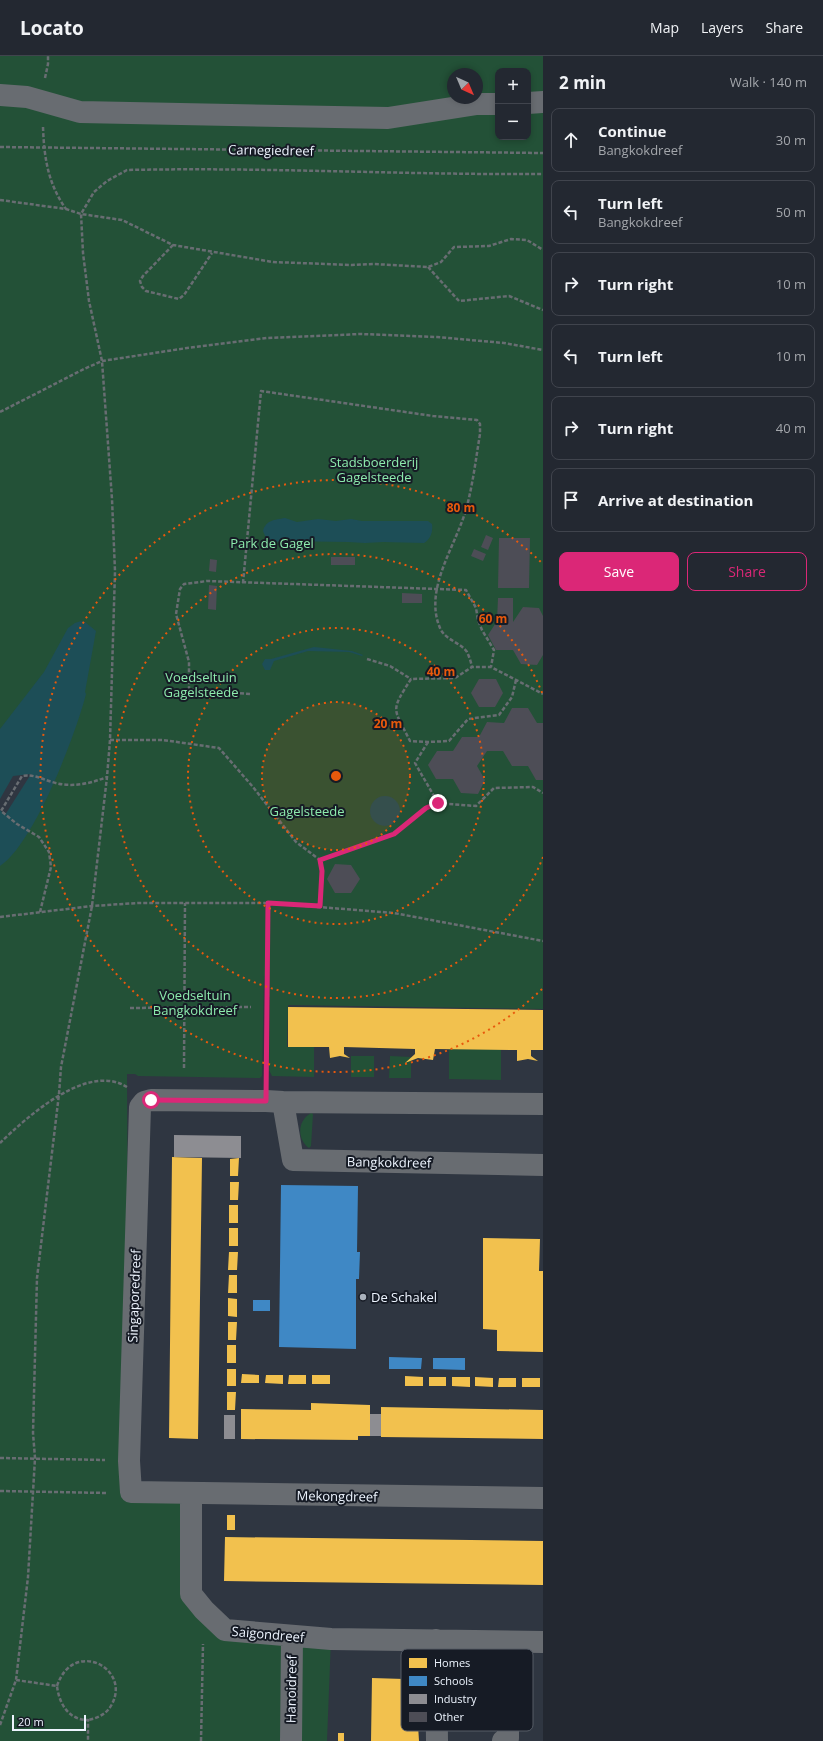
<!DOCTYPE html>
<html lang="en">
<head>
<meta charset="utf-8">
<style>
  :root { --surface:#232831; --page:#2f343d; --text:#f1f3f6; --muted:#a3a6ab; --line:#40444d; --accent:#db2777 }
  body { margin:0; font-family:"Open Sans",sans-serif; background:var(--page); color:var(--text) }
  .controls { position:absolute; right:12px; top:12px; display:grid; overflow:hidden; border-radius:8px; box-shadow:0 2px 6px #0003 }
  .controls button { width:36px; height:36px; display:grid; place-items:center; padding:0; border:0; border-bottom:1px solid var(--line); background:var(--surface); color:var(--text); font:20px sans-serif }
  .compass { position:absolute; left:447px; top:12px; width:36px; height:36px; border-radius:50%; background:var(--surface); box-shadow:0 2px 6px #0003; rotate:136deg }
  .scale { position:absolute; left:12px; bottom:10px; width:74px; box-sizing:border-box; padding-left:4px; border:2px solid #edf4fe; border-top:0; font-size:11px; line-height:14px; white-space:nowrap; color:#edf4fe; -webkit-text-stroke:3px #161b25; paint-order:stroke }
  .stop { position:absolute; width:12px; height:12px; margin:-9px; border:3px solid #db2777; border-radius:50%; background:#fff }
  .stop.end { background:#db2777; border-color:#fff; box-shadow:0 1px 4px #0008 }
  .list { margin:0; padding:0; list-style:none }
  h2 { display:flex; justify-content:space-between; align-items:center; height:52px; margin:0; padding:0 16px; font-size:17px }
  h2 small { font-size:13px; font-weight:400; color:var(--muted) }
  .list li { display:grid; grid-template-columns:26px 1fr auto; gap:12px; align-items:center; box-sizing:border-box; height:64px; margin:0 8px 8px; padding:0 8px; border:1px solid var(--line); border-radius:8px }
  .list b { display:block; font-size:15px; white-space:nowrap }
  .list p { margin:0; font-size:13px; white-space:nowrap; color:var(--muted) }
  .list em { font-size:13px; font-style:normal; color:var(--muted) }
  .actions { display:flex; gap:8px; padding:12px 16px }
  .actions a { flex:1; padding:9px 0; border:1px solid var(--accent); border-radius:8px; text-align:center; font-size:14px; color:var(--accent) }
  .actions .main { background:var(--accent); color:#fff }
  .icon { flex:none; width:22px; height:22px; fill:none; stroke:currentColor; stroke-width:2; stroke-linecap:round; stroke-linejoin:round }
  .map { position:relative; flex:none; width:543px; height:1685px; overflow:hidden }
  header { display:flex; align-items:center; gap:24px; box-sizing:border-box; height:56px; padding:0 20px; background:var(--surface); border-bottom:1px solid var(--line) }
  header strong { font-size:19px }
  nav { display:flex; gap:22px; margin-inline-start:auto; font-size:14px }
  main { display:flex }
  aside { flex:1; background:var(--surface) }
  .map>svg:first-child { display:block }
  .green { fill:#235137; fill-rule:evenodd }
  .water { fill:#1d4e57 }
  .pier { fill:#2f3641 }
  .homes { fill:#f2c14e }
  .schools { fill:#3f88c5 }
  .industry { fill:#8d8d92 }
  .building { fill:#4d4d56 }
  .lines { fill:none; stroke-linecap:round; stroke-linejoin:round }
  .path { stroke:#686d72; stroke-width:2.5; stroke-dasharray:4 2; stroke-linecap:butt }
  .minor { stroke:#686c71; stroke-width:22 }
  .route { stroke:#db2777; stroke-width:5 }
  .ring { fill:none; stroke:#e8590c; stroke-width:2; stroke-dasharray:2 4 }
  .poi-dot { fill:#aab2bc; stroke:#161b25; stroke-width:1.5 }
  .labels { text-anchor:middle; stroke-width:4; stroke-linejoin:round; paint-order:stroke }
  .street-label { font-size:13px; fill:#edf4fe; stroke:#161b25 }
  .park-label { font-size:13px; fill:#8debad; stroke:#161b25 }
  .poi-label { font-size:13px; fill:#edf4fe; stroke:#161b25; text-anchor:start }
  .key { fill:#161b25; stroke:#565c66; stroke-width:1 }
  .key-label { font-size:11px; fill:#edf4fe }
  .centre { fill:#e8590c; stroke:#161b25; stroke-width:2 }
  .ring-label { font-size:12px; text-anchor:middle; font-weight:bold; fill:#e8590c; stroke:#161b25; stroke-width:4; stroke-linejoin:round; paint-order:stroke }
</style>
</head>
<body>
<header>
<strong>Locato</strong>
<nav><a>Map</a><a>Layers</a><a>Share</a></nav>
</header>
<main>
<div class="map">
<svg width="543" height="1685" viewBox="0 0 543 1685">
  <rect width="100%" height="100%" fill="#2f3641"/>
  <!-- green -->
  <path class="green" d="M0,0h543v953l-255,-4 -1,42h27v30l-42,-1 -3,-6 1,-73h-3l-3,-22 -2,101 -2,2 -122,-2 -3,-2h-8l2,387 2,31 60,2v100l34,36 106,9 -4,102h-327zM498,15h30v66h-30zM453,18h24v24h-24z
    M449,992l52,1v31l-52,-1z
    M351,1000h23v21h-23z
    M390,1000l21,1v21h-22z
    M311,1057l2,1 -2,32 -2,2c-12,-9 -12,-27 2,-35z"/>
  <!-- water -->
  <path class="water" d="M285,462l12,4 21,-3 18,2 15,-2 11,2h66l4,3c1,7 -1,15 -8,19l-41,-1 -18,1 -17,-1 -69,-1 -4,2 -9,-5 -3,-7c3,-11 11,-11 22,-13z
    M81,565l4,1 11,9 -11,61 1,2c-10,40 -52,150 -86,172v-137l44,-57 24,-44 7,-5z
    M314,591l38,4 11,4 -1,1 -13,-4 -41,-1 -34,10 -4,9h-5l-3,-6 3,-5h6z
    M370 755a15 15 0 1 1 30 0a15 15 0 1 1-30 0Z"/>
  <!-- pier -->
  <path class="pier" d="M31,718l-26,41 -5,-5v-11l13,-23z"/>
  <!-- homes -->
  <path class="homes" d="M288,951l255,3v40h-12v6l7,5 -10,-2 -11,2v-11l-82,-1 -2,11 -15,-2 -13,5 10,-9v-5l-71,-2v7l6,4 -10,-2 -10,2 -1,-11h-41z
    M172,1101l30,1 -4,281 -29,-1z
    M239,1102l-1,18h-8v-17z
    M230,1126h9l-1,18h-8z
    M229,1149h9v18h-9z
    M229,1172h9v18h-9z
    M483,1182l57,1 -1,32h4v81l-46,-1v-21l-14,-1z
    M229,1196h9l-1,18h-9z
    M229,1219h8v18h-9z
    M228,1242l9,1v18l-9,-1z
    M228,1266h9l-1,18h-8z
    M227,1289h9v18h-9z
    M227,1313h9v17h-9z
    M242,1318l17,1v8h-18z
    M266,1319h17v9l-18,-1z
    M289,1319h17v9h-18z
    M312,1319h18v9h-18z
    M405,1320l18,1v9h-18z
    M429,1321h17v9h-17z
    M452,1321h18v10l-18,-1z
    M475,1321l18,1v9l-18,-1z
    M499,1322h17v9h-18z
    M522,1322h18v9h-18z
    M227,1336h9l-1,18h-8z
    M311,1347l59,2v31h-12v4l-117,-1v-30l70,1z
    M381,1351l162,3v29l-162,-2z
    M227,1459h8v15h-8z
    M225,1481l318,4v44l-319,-4z
    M372,1622l32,1v10h15v18l-16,-1v18l15,1 1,16h-48z
    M338,1677h6v8h-6z"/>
  <!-- schools -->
  <path class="schools" d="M281,1129l77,1 -1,66h3l-1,27h-3v70l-77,-2z
    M253,1244h17v11h-17z
    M389,1301l33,1 -1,11h-32z
    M433,1302h32v12l-32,-1z"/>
  <!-- industry -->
  <path class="industry" d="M174,1079l67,1v22l-67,-1z
    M370,1358h11v22h-11z
    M224,1359h11v24h-11z"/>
  <!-- building -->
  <path class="building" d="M486,479l7,3 -5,12 -7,-3z
    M499,482h31l-1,50h-31z
    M474,493l12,5 -3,7 -12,-5z
    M331,501h24v8h-24z
    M210,503l7,1 -1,12 -7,-1z
    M209,529l8,1 -1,24 -8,-1z
    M402,537l20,1v9h-20z
    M498,542h15v24l10,-15 16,1 4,8v39l-6,10 -16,-1 -8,-14h-17l-8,-15 9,-14z
    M479,623h17l7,14 -8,14h-16l-8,-14z
    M512,652h16l9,15h6v57h-7l-8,-14h-16l-9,-15h-16l-10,15 8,14 -7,14 -17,-1 -8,-14h-17l-8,-14 9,-14h16l9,-14h17l8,-15 17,1z
    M335,808l16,1 9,14 -9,14h-16l-8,-14z"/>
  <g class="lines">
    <!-- path -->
    <path class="path" d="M45,22l3,-14v-8
      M43,71c1,30 5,57 23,82
      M0,91l543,6
      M0,144l66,9 15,5 41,6 51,25 100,17 79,3 22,-1 54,3 13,-5 13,-15 35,-1 22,-7 16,1 16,10
      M173,189l-30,31 -3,5 2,6 4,4 33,8 5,-4 28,-42
      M428,211l31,34 50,-5 34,14
      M0,356l84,-43 18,-8 85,-13 80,-10 94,-4 76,3 67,6 39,7
      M243,527l18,-192 172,25 44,4 3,4v10c-4,24 -7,49 -13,72 -10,39 -44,82 -27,122 5,12 20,14 27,24 2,4 4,10 5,15
      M367,603l23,7 21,13
      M516,624l-4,17 -13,18 -31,4 -19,22 -21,1 -18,-1c-17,-34 -20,-29 1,-62l44,-1 17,-11h19l52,27
      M250,638l-61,-5v-27l-13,-48 4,-25 4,-5 23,-3 259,9 10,18 2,12 4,10 12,20 -3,17
      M110,684h53l56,8 34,39 43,55 24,18 2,11 -2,35
      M428,686l-13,21 23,40
      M320,804l73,-26 33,-26 10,-5 40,3 18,-18 39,-1 10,6
      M40,856l11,-45 -2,-15 -10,-15 -22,-13 -16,-13 21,-35c12,-2 20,3 30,6 19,6 37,2 55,-5
      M0,861l92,-11 46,-3h130l126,10 149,28
      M130,952l121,-1
      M184,1012l1,-165
      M266,1021l2,-174
      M0,1087c27,-26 87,-81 127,-56
      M0,1402l105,2
      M0,1435l107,2
      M16,1624l41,6c2,17 11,34 31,34v21
      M57,1630c16,-48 74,-18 55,18 -5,10 -14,14 -24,16
      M0,1669l16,-45 12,-103 7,-119 -2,-25 4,-155 22,-184 2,-27 31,-161 15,-129 3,-37 5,-169 -3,-72 -10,-138 -13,-60 -6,-48 -2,-39 13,-22 13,-11 20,-11c139,-3 277,5 416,4
      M201,1685l2,-97"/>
    <!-- minor -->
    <path class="minor" d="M0,39l27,2 53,15 308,6 89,-14h21
      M528,47l15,-1
      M283,1046l10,58 250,5
      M543,1048l-260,-2 -17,-1 -115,-1 -7,2 -4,5 -11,354 2,31 412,6
      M191,1438v100l13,16 21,20 106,9 212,3
      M436,1584l1,101
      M438,1647h48l22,8v27l-5,3
      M291,1685l1,-104"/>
  </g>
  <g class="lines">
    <!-- route -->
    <path class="route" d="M151,1044l115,1 2,-198 52,3 2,-35 -2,-11 74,-26 32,-26 12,-5"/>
  </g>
  <!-- distance rings -->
  <circle cx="336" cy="720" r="74" fill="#e8590c" fill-opacity=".12"/>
  <g class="ring">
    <circle cx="336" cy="720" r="74"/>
    <circle cx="336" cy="720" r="148"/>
    <path d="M543 801A222 222 0 1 1 543 639"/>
    <path d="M542 933A296 296 0 1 1 542 507"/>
  </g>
  <!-- markers -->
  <circle class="poi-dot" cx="363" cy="1241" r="4"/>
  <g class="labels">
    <!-- street labels -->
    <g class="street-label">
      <text transform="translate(271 94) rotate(1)" y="5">Carnegiedreef</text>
      <text transform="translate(389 1106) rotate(1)" y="5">Bangkokdreef</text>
      <text transform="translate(134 1240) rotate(-88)" y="5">Singaporedreef</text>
      <text transform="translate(337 1440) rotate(1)" y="5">Mekongdreef</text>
      <text transform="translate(268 1578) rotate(5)" y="5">Saigondreef</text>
      <text transform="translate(291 1633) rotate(-89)" y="5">Hanoidreef</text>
    </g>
    <!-- park labels -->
    <g class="park-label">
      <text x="374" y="411">Stadsboerderij<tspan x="374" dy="15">Gagelsteede</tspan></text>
      <text x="272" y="492">Park de Gagel</text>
      <text x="201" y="626">Voedseltuin<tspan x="201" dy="15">Gagelsteede</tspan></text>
      <text x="307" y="760">Gagelsteede</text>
      <text x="195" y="944">Voedseltuin<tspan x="195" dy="15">Bangkokdreef</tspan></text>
    </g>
    <!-- poi labels -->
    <g class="poi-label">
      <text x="371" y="1246">De Schakel</text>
    </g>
  </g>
  <!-- legend -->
  <rect x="401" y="1593" width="132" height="82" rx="6" class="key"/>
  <rect x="409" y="1602" width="18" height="10" fill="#f2c14e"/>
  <rect x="409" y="1620" width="18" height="10" fill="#3f88c5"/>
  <rect x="409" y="1638" width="18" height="10" fill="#8d8d92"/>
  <rect x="409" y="1656" width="18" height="10" fill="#4d4d56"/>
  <g class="key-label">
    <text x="434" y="1611">Homes</text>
    <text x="434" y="1629">Schools</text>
    <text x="434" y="1647">Industry</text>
    <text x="434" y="1665">Other</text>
  </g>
  <circle cx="336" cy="720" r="6" class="centre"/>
  <g class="ring-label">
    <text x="461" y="456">80 m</text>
    <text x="493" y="567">60 m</text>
    <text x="441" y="620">40 m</text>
    <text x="388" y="672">20 m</text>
  </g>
</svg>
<div class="controls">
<button>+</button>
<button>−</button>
</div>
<svg class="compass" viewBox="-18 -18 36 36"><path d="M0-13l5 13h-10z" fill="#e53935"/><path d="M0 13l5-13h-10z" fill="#a3a6ab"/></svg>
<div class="scale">20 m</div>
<div class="stop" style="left:151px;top:1044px"></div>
<div class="stop end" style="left:438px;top:747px"></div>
</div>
<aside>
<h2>2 min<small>Walk · 140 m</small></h2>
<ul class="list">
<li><svg class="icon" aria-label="ahead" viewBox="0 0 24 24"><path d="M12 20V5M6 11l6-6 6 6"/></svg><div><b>Continue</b><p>Bangkokdreef</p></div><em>30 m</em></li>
<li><svg class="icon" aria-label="left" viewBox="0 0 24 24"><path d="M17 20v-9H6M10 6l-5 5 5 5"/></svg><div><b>Turn left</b><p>Bangkokdreef</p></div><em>50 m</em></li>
<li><svg class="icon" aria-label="right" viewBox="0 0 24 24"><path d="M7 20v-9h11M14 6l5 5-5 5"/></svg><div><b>Turn right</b></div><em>10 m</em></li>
<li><svg class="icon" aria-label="left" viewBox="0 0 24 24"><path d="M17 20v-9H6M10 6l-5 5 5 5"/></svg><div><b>Turn left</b></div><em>10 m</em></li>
<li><svg class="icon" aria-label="right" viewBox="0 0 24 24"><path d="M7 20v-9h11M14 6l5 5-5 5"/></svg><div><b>Turn right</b></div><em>40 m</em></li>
<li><svg class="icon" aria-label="arrive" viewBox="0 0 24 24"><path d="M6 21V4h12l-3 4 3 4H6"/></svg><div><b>Arrive at destination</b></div></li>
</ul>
<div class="actions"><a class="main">Save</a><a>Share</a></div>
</aside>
</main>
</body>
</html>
